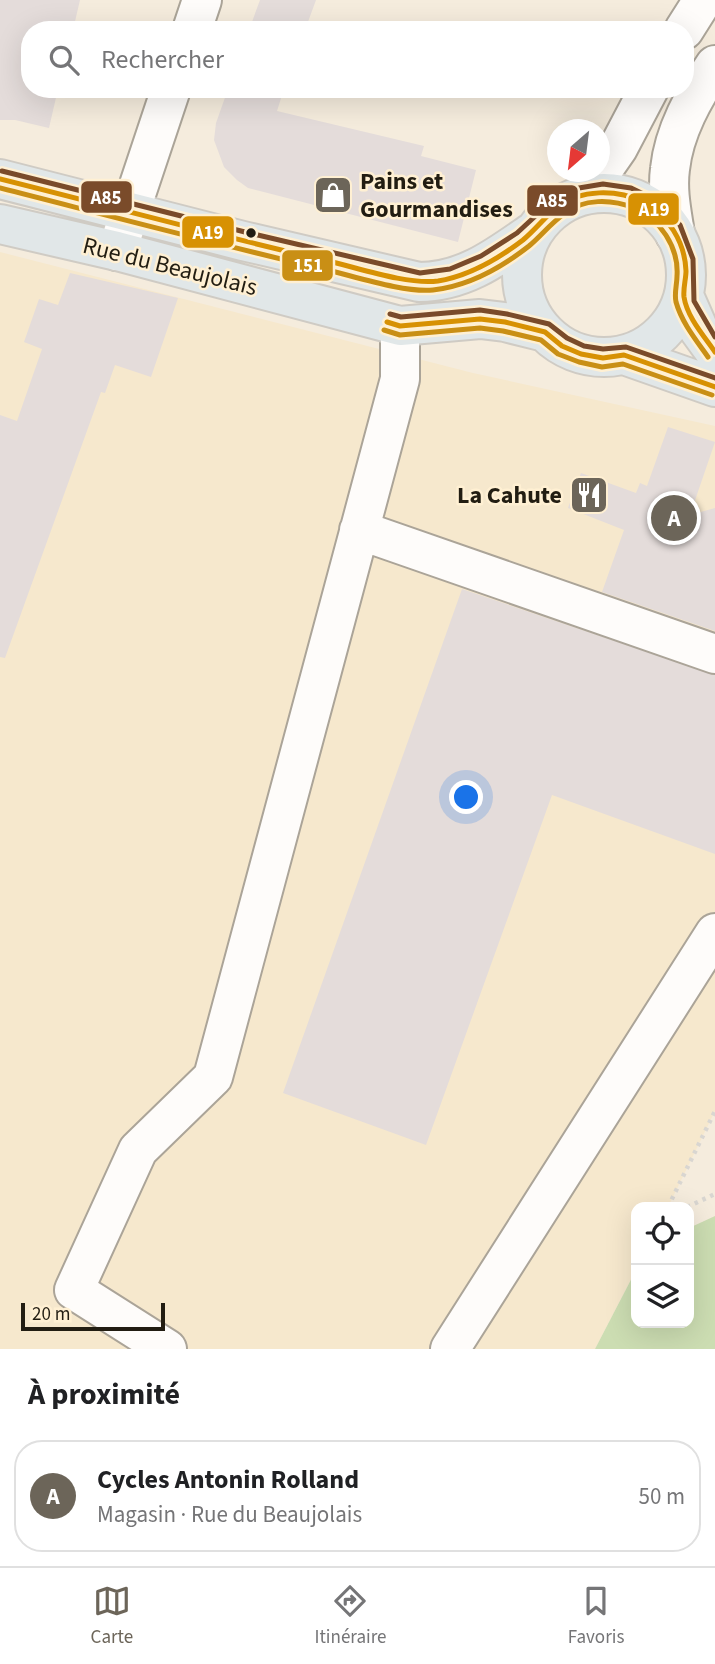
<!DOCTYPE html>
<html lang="fr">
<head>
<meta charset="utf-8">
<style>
  :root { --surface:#fff; --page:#f2f2f2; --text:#202124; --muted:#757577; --line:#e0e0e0; --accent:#6c6559 }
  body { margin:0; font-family:"Source Sans 3",sans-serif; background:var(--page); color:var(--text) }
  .controls { position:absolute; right:21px; bottom:21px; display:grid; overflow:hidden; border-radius:14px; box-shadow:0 7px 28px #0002 }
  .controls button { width:63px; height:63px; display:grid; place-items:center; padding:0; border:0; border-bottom:2px solid var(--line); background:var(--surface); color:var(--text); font:35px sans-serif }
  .compass { position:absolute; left:547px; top:119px; width:63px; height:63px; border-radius:50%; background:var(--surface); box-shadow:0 7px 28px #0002; rotate:208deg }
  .scale { position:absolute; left:21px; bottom:18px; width:144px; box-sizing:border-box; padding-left:7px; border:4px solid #221d12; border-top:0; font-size:19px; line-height:24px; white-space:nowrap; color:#221d12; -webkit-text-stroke:5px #fff0d3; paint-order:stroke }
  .you { position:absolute; left:467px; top:798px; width:24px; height:24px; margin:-18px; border:5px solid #fff; border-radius:50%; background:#1a73e8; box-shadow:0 0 0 10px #1a73e833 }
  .badge { display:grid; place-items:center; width:46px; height:46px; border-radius:50%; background:var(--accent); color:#fff; font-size:23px; font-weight:700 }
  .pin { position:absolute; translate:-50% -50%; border:4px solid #fff; box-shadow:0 2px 7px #0006 }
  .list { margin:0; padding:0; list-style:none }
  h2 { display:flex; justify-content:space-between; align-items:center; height:91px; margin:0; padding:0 28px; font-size:30px }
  h2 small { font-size:23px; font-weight:400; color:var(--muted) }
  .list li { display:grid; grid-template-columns:46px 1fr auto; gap:21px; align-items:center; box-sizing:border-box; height:112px; margin:0 14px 14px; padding:0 14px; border:2px solid var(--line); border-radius:28px }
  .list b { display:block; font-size:26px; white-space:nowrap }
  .list p { margin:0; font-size:23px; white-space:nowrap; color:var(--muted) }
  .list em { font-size:23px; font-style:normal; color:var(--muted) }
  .icon { flex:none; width:38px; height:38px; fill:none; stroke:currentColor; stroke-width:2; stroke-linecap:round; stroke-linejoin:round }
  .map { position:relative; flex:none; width:715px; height:1349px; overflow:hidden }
  .search { position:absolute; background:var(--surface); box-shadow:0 7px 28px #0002; left:21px; right:21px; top:21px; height:77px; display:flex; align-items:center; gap:18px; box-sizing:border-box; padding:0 24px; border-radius:28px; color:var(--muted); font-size:26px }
  .sheet { height:217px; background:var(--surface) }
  nav { display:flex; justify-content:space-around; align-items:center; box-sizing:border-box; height:98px; border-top:2px solid var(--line); background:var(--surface); font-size:19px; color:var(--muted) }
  nav a { display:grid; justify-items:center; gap:4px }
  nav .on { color:var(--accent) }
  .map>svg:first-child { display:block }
  .built { fill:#f6e8cd }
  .green { fill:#ccddb2 }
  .building { fill:#e4dcda }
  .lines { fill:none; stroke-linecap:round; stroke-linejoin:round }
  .minor-casing { stroke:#aba498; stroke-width:42 }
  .major-casing { stroke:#cfcbc4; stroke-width:42 }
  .path { stroke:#d9d6d1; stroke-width:4.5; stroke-dasharray:3.5 5; stroke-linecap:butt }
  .minor { stroke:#fefcfa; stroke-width:38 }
  .major { stroke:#e1e7e8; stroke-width:38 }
  .bus-1-casing { stroke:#fff0d3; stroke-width:10 }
  .bus-2-casing { stroke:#fff0d3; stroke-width:10 }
  .bus-3-casing { stroke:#fff0d3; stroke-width:10 }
  .bus-1 { stroke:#d79103; stroke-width:5 }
  .bus-2 { stroke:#c98f15; stroke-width:5 }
  .bus-3 { stroke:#7a4b2a; stroke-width:5 }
  .bus-dot { fill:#221d12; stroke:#fff0d3; stroke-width:2.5 }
  .labels { text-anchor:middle; stroke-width:5; stroke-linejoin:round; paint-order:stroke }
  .poi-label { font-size:24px; font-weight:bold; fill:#221d12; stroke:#fff0d3; text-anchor:start }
  .street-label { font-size:24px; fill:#221d12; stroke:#fff0d3 }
  .line-badge { stroke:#fff0d3; stroke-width:2.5 }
  .badge-label { font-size:19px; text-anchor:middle; font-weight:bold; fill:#fff }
</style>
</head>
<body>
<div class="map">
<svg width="715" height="1349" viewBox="0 0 715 1349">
  <rect width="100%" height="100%" fill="#f5ecdd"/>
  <!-- built -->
  <path class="built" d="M0,252l473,121 242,53v685l-47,96h-32v63l-41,79h-595z"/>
  <!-- green -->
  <path class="green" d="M715,1216v133h-120l41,-79v53h53v-95z"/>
  <!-- building -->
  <path class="building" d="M0,0h80l-7,30h-43v59h28l-9,39 -34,-8h-15z
    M260,0h56l-11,30h-56z
    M228,89h56l-7,22 147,35 -3,10 55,14 -18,72 -210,-54 -11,-8 -13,-13 -10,-27 2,-17z
    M70,273l108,25 -27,79 -36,-12 -10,28 -4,-1 -96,266 -5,-1v-242l17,6 25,-72 -18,-7 15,-43 19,6z
    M668,427l47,15 -25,73 25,-7v123l-113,-39 22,-62 -56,-22 13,-35 55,20 4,-10 7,3z
    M462,589l253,86v179l-163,-59 -126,350 -143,-52z"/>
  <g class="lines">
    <defs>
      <path id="minor" d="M192,30l10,-30
        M684,30l19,-30
        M586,194l32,-46 31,-59
        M675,234c-3,-21 -8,-43 -5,-65 4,-38 24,-73 45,-104
        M117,251l54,-162
        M359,530l356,124
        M167,1349l-93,-59 64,-140 75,-73 187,-698v-53
        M450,1349l265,-416"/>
      <path id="major" d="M0,179l243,62 176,41c46,0 79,-26 115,-51
        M522 275a82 82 0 1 1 164 0a82 82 0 1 1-164 0Z
        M0,224l117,27 283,75 80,-7 25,3 40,10
        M684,296l15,34 16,22
        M624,355l91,32"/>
    </defs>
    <!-- minor casing -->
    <use href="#minor" class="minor-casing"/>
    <!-- major casing -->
    <use href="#major" class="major-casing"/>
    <!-- path -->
    <path class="path" d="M668,1207l47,-96
      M687,1207l28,-13"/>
    <!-- minor -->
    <use href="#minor" class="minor"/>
    <!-- major -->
    <use href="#major" class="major"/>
    <defs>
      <path id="bus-1" d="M0,179c108,27 215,56 324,81 32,7 82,25 114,21 31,-5 60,-22 85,-41 12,-10 22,-23 34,-33 24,-18 60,-18 86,-5 25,13 42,40 43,69 0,8 -3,17 -2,26 3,20 20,39 31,55
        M387,322l13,4 80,-7 25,3 40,10 17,14 19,8 22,4 21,-3 91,32"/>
      <path id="bus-2" d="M0,188c106,27 212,55 319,80 32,7 84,25 114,22 36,-4 68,-22 96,-44 12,-10 22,-23 35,-32 19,-16 48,-15 70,-6 26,11 45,39 43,68 0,9 -3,17 -1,26 6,21 20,38 32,55
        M384,330l16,5 80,-7 23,3 38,9 17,14 21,8 23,5 21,-3 89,31"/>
      <path id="bus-3" d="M2,171l243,61 175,41 30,-4 31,-13 36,-23 38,-35 18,-9 30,-5 28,4 27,13 22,24 13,34 1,42 21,36
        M390,314l11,3 79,-7 27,4 42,10 18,14 17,8 19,3 23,-2 89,31"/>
    </defs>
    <!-- bus-1 casing -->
    <use href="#bus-1" class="bus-1-casing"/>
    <!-- bus-2 casing -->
    <use href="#bus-2" class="bus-2-casing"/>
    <!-- bus-3 casing -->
    <use href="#bus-3" class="bus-3-casing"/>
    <!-- bus-1 -->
    <use href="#bus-1" class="bus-1"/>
    <!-- bus-2 -->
    <use href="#bus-2" class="bus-2"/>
    <!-- bus-3 -->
    <use href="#bus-3" class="bus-3"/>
  </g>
  <!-- icons -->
  <defs>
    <symbol id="shop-square" viewBox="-11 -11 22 22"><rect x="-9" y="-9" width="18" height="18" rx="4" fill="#6c6559" stroke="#fff0d3"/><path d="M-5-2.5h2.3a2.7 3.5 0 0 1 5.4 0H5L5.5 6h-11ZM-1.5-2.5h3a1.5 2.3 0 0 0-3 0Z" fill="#fff"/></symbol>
    <symbol id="restaurant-square" viewBox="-11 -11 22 22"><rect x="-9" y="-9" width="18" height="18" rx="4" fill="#6c6559" stroke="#fff0d3"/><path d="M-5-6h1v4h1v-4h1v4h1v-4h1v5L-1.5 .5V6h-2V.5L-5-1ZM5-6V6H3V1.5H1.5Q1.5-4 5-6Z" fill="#fff"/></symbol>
  </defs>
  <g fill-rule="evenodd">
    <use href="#shop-square" x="311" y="173" width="44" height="44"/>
    <use href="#restaurant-square" x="567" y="473" width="44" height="44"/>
  </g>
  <!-- markers -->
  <circle class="bus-dot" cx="251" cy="233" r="6"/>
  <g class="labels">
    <!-- poi labels -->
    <g class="poi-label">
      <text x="360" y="189">Pains et<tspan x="360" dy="28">Gourmandises</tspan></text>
      <text x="562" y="503" text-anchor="end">La Cahute</text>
    </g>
    <!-- street labels -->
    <g class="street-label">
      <text transform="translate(170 266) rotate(14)" y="8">Rue du Beaujolais</text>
    </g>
  </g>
  <g class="line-badge">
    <rect x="80" y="180" width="53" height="34" rx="7" fill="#7a4b2a"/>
    <rect x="526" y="184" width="53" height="33" rx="7" fill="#7a4b2a"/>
    <rect x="627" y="192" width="53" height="34" rx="7" fill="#d79103"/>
    <rect x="181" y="215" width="54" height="34" rx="7" fill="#d79103"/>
    <rect x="281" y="249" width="53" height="33" rx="7" fill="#c98f15"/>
  </g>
  <g class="badge-label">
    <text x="106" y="204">A85</text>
    <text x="552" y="207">A85</text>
    <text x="654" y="216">A19</text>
    <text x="208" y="239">A19</text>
    <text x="308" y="272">151</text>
  </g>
</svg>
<div class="controls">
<button><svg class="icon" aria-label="locate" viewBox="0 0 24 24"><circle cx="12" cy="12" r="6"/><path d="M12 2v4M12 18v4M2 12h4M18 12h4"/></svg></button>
<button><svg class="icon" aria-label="layers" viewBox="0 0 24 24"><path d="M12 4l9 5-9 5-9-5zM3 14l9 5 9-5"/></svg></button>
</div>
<svg class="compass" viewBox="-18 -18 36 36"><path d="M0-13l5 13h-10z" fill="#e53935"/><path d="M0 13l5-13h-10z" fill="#757577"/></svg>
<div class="scale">20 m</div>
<div class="you"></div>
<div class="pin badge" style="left:674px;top:518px">A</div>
<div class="search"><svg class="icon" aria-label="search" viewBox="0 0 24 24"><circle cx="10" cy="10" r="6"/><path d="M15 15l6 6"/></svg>Rechercher</div>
</div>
<section class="sheet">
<h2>À proximité<small></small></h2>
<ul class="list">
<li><span class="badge">A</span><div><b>Cycles Antonin Rolland</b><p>Magasin · Rue du Beaujolais</p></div><em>50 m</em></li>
</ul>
</section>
<nav>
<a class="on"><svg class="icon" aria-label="map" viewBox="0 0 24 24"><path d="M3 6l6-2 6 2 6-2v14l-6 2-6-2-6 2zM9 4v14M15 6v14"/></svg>Carte</a>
<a><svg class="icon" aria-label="directions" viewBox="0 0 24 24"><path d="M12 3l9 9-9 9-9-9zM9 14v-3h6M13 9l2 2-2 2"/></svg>Itinéraire</a>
<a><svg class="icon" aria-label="saved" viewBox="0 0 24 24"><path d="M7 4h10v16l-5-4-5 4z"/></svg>Favoris</a>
</nav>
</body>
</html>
